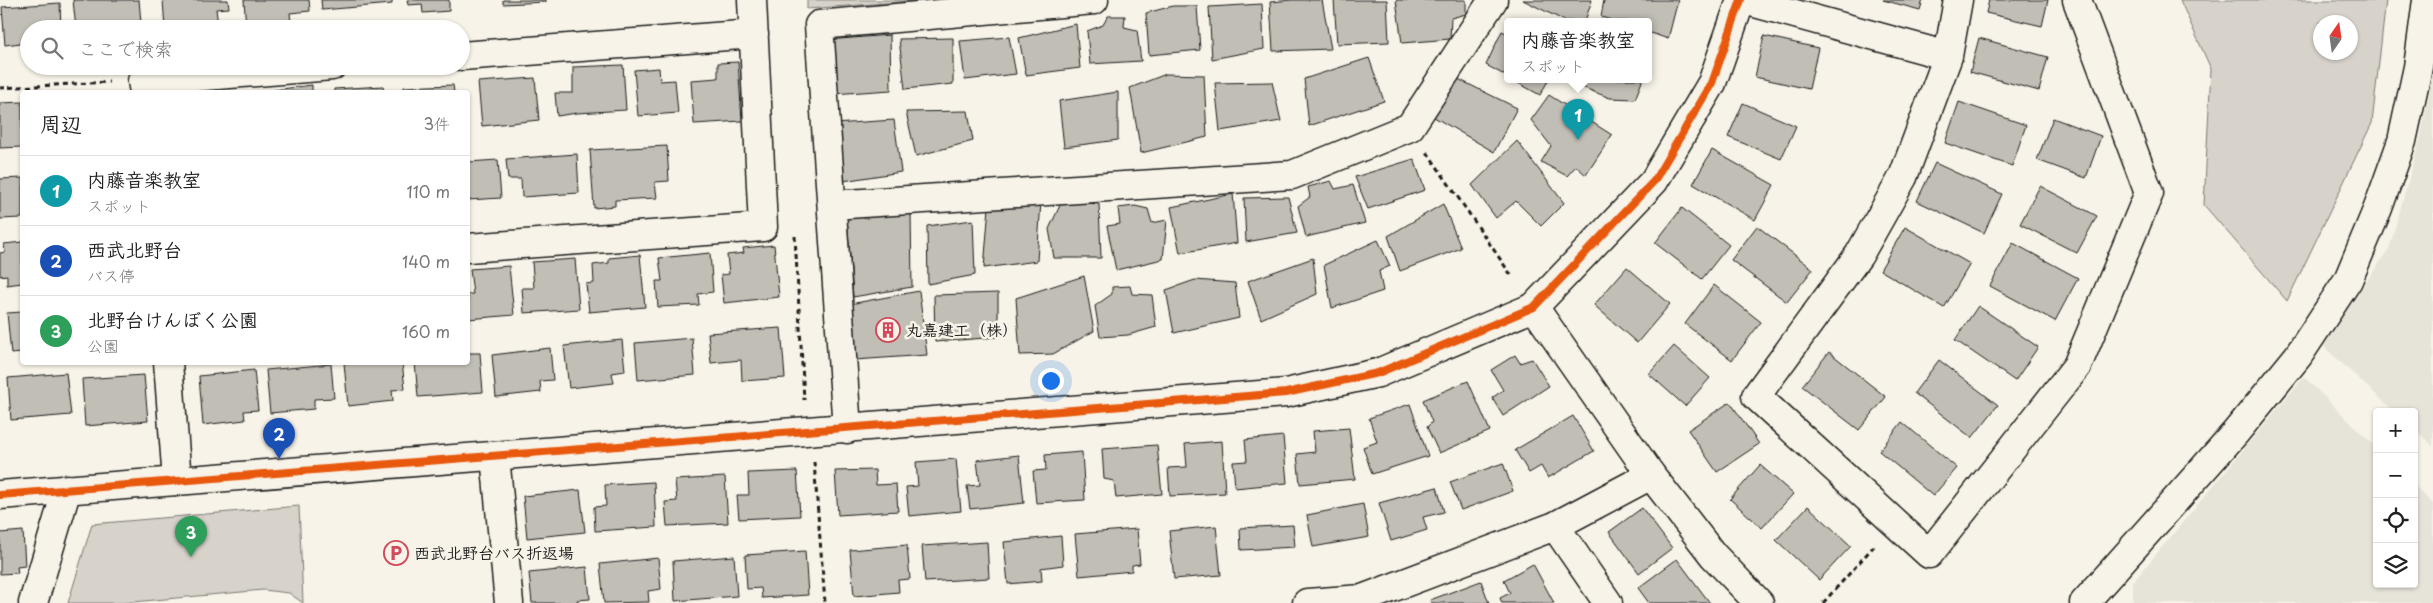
<!DOCTYPE html>
<html lang="ja">
<head>
<meta charset="utf-8">
<style>
  :root { --surface:#fff; --page:#f2f2f2; --text:#222; --muted:#767676; --line:#e0e0e0; --accent:#d1495b }
  body { margin:0; font-family:"Playpen Sans","Klee One",sans-serif; background:var(--page); color:var(--text) }
  .controls { position:absolute; right:15px; bottom:15px; display:grid; overflow:hidden; border-radius:5px; box-shadow:0 1px 4px #0004 }
  .controls button { width:45px; height:45px; display:grid; place-items:center; padding:0; border:0; border-bottom:1px solid var(--line); background:var(--surface); color:var(--text); font:25px sans-serif }
  .compass { position:absolute; left:2313px; top:15px; width:45px; height:45px; border-radius:50%; background:var(--surface); box-shadow:0 1px 4px #0004; rotate:13deg }
  .you { position:absolute; left:1050px; top:380px; width:18px; height:18px; margin:-12px; border:4px solid #fff; border-radius:50%; background:#1a73e8; box-shadow:0 0 0 8px #1a73e833 }
  .badge { display:grid; place-items:center; width:32px; height:32px; border-radius:50%; background:var(--accent); color:#fff; font-size:16px; font-weight:700 }
  .pin { position:absolute; translate:-50% -41px; filter:drop-shadow(0 1px 2px #0008) }
  .pin::after { content:''; position:absolute; top:26px; width:18px; height:15px; background:inherit; clip-path:polygon(0 0,100% 0,50% 100%) }
  .popup { position:absolute; left:1504px; top:18px; width:148px; height:65px; box-sizing:border-box; display:grid; place-content:center; border-radius:5px; background:var(--surface); filter:drop-shadow(0 1px 4px #0005); font-size:16px; white-space:nowrap; color:var(--muted) }
  .popup b { font-size:19px; color:var(--text) }
  .popup::after { content:''; position:absolute; left:50%; top:100%; margin-left:-10px; border:10px solid transparent; border-top-color:var(--surface) }
  .list { margin:0; padding:0; list-style:none }
  h2 { display:flex; justify-content:space-between; align-items:center; height:65px; margin:0; padding:0 20px; font-size:21px }
  h2 small { font-size:16px; font-weight:400; color:var(--muted) }
  .list li { display:grid; grid-template-columns:32px 1fr auto; gap:15px; align-items:center; box-sizing:border-box; height:70px; padding:0 20px; border-top:1px solid var(--line) }
  .list b { display:block; font-size:19px; white-space:nowrap }
  .list p { margin:0; font-size:16px; white-space:nowrap; color:var(--muted) }
  .list em { font-size:16px; font-style:normal; color:var(--muted) }
  .icon { flex:none; width:28px; height:28px; fill:none; stroke:currentColor; stroke-width:2; stroke-linecap:round; stroke-linejoin:round }
  .map { position:relative; flex:none; width:2433px; height:603px; overflow:hidden }
  .search { position:absolute; background:var(--surface); box-shadow:0 1px 4px #0004; left:20px; top:20px; width:450px; height:55px; display:flex; align-items:center; gap:12px; box-sizing:border-box; padding:0 18px; border-radius:28px; color:var(--muted); font-size:19px }
  .panel { position:absolute; background:var(--surface); box-shadow:0 1px 4px #0004; left:20px; top:90px; width:450px; height:275px; border-radius:5px }
  .map>svg:first-child { display:block }
  .built { fill:#e6e3d9 }
  .green { fill:#d7d3cb; stroke:#7a7874; fill-rule:evenodd }
  .building { fill:#c0beb5; stroke:#1c1c1c }
  .lines { fill:none; stroke-linecap:round; stroke-linejoin:round }
  .minor-casing { stroke:#1c1c1c; stroke-width:31 }
  .tertiary-casing { stroke:#1c1c1c; stroke-width:31 }
  .path { stroke:#1c1c1c; stroke-width:3; stroke-dasharray:5 4; stroke-linecap:butt }
  .minor { stroke:#f7f3e8; stroke-width:28 }
  .tertiary { stroke:#f7f3e8; stroke-width:28 }
  .cycleway-casing { stroke:#f7f3e8; stroke-width:11 }
  .cycleway { stroke:#e8590c; stroke-width:8 }
  .labels { text-anchor:middle; stroke-width:5; stroke-linejoin:round; paint-order:stroke }
  .poi-label { font-size:16px; font-weight:bold; fill:#1c1c1c; stroke:#f7f3e8; text-anchor:start }
</style>
</head>
<body>
<div class="map">
<svg width="2433" height="603" viewBox="0 0 2433 603">
  <rect width="100%" height="100%" fill="#f7f3e8"/>
  <filter id="ink" filterUnits="userSpaceOnUse"><feTurbulence type="fractalNoise" baseFrequency=".02" numOctaves="2"/><feDisplacementMap in="SourceGraphic" scale="10" xChannelSelector="R" yChannelSelector="G"/><feConvolveMatrix kernelMatrix="1 2 1 2 8 2 1 2 1" color-interpolation-filters="sRGB"/></filter>
  <g filter="url(#ink)">
    <!-- built -->
    <path class="built" d="M2433,73v373l-19,-17v-17h-19l-73,-67 67,-96 32,-113z
      M2304,377l73,71v136h37v-99l19,19v99h-300v-21z"/>
    <!-- green -->
    <path class="green" d="M807,0h117l-117,9z
      M2180,0h206l-14,123 -85,178 -83,-96 7,-136zM2320,22h30v30h-30z
      M299,506l4,97 -14,-10 -26,-3 -141,13h-54l24,-79z"/>
    <!-- building -->
    <path class="building" d="M73,0h66l2,23 -21,2 1,4h-45z
      M163,0h65l1,8 -13,1 2,16 -53,4z
      M244,0h65l1,11 -20,2 1,10 -45,4z
      M321,0h71v4l-70,6z
      M407,0h42v11l-26,2 -1,-9 -14,1z
      M503,0h43v2l-43,2z
      M1292,0h30l9,49 -58,2 -3,-49z
      M1334,0h53l2,42 -52,2z
      M1396,0h70v14l-15,4 -1,21 -48,4z
      M1523,0h69l-7,21h-20z
      M1604,0h74l-10,39 -20,-7v-11h-33l-14,-4z
      M1883,0h40l-3,10z
      M1989,0h59l-6,26 -56,-13z
      M60,3l1,26h-32v13l-24,3 -3,-38z
      M1262,4l2,45 -52,10 -3,-52z
      M1173,6h24l3,44 -51,5 -3,-42z
      M1108,16h17l-1,11 13,3 4,31 -51,3 -3,-33 16,-6z
      M1076,24l4,44 -54,7 -7,-37z
      M1502,31l6,3v43l-22,-12z
      M890,35l1,55 -58,4 -6,-54z
      M1764,36l54,12 -9,41 -54,-12z
      M1009,37l7,37 -51,6 -5,-39z
      M953,38v46l-48,5 -6,-50z
      M1979,38l69,19 -9,34 -69,-19z
      M1369,58l15,43 -75,25 -5,-47z
      M738,62l4,59 -48,3 -3,-44 27,-2v-15z
      M623,65l3,45 -49,3 -20,3 -2,-23h18v-26z
      M659,68l1,13 15,-1 3,33 -40,3 -4,-46z
      M1166,74l38,1 3,62 -66,16 -11,-65z
      M535,78l4,42 -57,6 -4,-44z
      M1458,79l59,29 -23,44 -60,-35z
      M1511,79h38l-9,16z
      M1576,79h67l-8,20 -25,-1 -26,-10z
      M1272,82l9,39 -61,10 -5,-48z
      M312,85v7h-38v-2z
      M453,85l1,7h-50v-5z
      M383,86l1,6h-50v-3z
      M1118,92v48l-54,7 -5,-46z
      M1549,95l63,40 -26,40 -10,-9 -9,10 -26,-14 10,-16 -20,-26z
      M22,102v45l-22,1v-45z
      M1959,102l67,23 -14,41 -67,-23z
      M1743,103l53,23 -15,33 -53,-22z
      M968,111l5,30 -57,15 -10,-44z
      M2053,118l48,18 -15,42 -49,-18z
      M894,120l7,52 -58,9 -9,-57z
      M1517,141l47,62 -23,23 -25,-25 -20,17 -24,-33z
      M667,146l2,35 -14,1 2,16 -42,2v6l-21,2 -4,-58z
      M1712,150l62,35 -19,35 -62,-36z
      M577,154l2,39 -57,4 -1,-18h-13l-2,-20z
      M1414,159l11,31 -57,19 -13,-32z
      M498,160l3,38 -33,2v-38z
      M1935,163l67,31 -18,39 -67,-32z
      M22,178v40l-22,1v-40z
      M1331,181l4,8 18,-4 12,38 -59,14 -8,-31 12,-9 -2,-10z
      M2040,186l57,30 -20,37 -57,-29z
      M1233,194l4,49 -57,10 -9,-46z
      M1288,197l9,36 -51,9 -2,-44z
      M1041,201l-4,60 -53,7 5,-61z
      M1062,201l37,3 2,54h-47l-5,-29z
      M1443,204l18,44 -61,23 -12,-35z
      M1135,206l13,3 4,14 15,-3 -4,39 -47,11 -9,-44 13,-2 -2,-16z
      M1682,208l47,37 -27,34 -47,-36z
      M911,212l1,75 -59,10 -6,-79z
      M973,220l2,55 -47,9 -1,-58z
      M1757,226l56,43 -26,33 -56,-42z
      M1905,227l65,37 -26,44 -64,-38z
      M1378,240l12,26 -11,5 4,20 -51,17 -8,-43z
      M22,242v41l-15,2v-10l-7,1v-23l5,-1 -1,-8z
      M2013,243l65,35 -23,43 -65,-35z
      M774,245l5,52 -55,6 -3,-28 8,-1 -2,-19 17,-2 -1,-5z
      M710,253l3,39 -15,2 1,11 -41,2 -2,-26h6l-3,-23z
      M640,255l5,52 -56,5 -3,-28 8,-1 -1,-18 16,-2v-5z
      M1313,258l4,36 -56,25 -13,-38z
      M575,259l4,50 -55,4 -2,-25h12l-2,-26z
      M509,266l5,49 -46,4v-25h5l-3,-25z
      M1627,267l43,37 -33,39 -43,-38z
      M1084,276l10,55 -41,23 -33,1 -4,-57z
      M1195,280l40,3 4,35 -65,15 -8,-43z
      M1714,285l47,37 -29,38 -47,-36z
      M1130,286l2,8 20,1 4,32 -28,8 -28,2 -5,-31 17,-12v-7z
      M919,291l8,64 -72,5 -5,-56z
      M998,293v44l-63,5 -1,-47z
      M1978,306l60,41 -23,34 -60,-41z
      M22,312v41l-11,1 -4,-41z
      M781,328l4,50 -43,3 -1,-21 -30,3 -3,-30z
      M692,338l3,37 -57,5 -3,-37z
      M622,340l3,31 -13,2 2,10 -45,5 -5,-42z
      M1674,346l36,32 -25,28 -36,-32z
      M550,348l3,32 -13,1 1,11 -45,5 -4,-42z
      M1829,352l57,45 -27,33 -57,-44z
      M468,353h12l3,39 -65,5 -3,-35h53z
      M1515,355l5,8 12,-4 17,27 -46,30 -11,-18 11,-8 -12,-20z
      M1939,360l59,45 -26,33 -58,-45z
      M402,362l3,27 -13,1 1,11 -45,5 -4,-43z
      M331,364l3,34 -20,1v10l-44,4 -4,-43z
      M254,370l4,40 -14,1 1,9 -42,5 -4,-49z
      M66,373l5,42 -60,5 -3,-42z
      M144,375l4,46 -63,5 -3,-47z
      M1468,381l22,50 -51,22 -12,-26 5,-5 -9,-22z
      M1730,402l29,42 -42,28 -29,-42z
      M1410,404l18,52 -56,18 -9,-27 14,-5 -8,-24z
      M1573,416l21,35 -46,27 -7,-12 -12,7 -14,-23z
      M1902,422l55,46 -24,28 -54,-45z
      M1349,428l6,51 -55,5 -3,-30 18,-2 -2,-21z
      M1283,436l4,47 -52,5 -2,-26 14,-1 -2,-21z
      M1222,441l3,52 -55,3 -2,-28 19,-1 -2,-23z
      M1157,445l5,49 -46,4 -2,-17 -10,-2 -2,-30z
      M1082,452l3,48 -49,3 -3,-32 13,-1 -1,-15z
      M1019,455l5,48 -54,6 -3,-23 13,-1 -3,-25z
      M956,459l5,52 -52,5 -3,-29 12,-1 -2,-24z
      M1503,463l10,28 -52,19 -11,-28z
      M1760,465l33,29 -31,34 -32,-29z
      M875,470l1,15 20,-1 2,27 -60,4 -3,-44z
      M797,471l3,45 -61,3 -2,-24h12l-1,-22z
      M725,477l3,46 -61,3 -2,-24 12,-1 -2,-21z
      M654,482l2,45 -61,4 -1,-24 12,-1 -1,-21z
      M1437,487l7,25 -21,5 4,13 -36,11 -12,-38z
      M580,490l5,42 -58,6 -4,-42z
      M1363,504l6,33 -56,10 -6,-32z
      M1808,506l43,40 -32,34 -43,-40z
      M1642,508l30,40 -33,25 -30,-41z
      M1293,525l2,22 -54,3 -1,-22z
      M1216,526l5,49 -47,4 -5,-48z
      M1137,529l3,35 -8,1v6l-53,5 -4,-42z
      M23,531l2,35 -8,1 1,6 -18,1v-41z
      M1061,536l2,29 -22,3 1,13 -34,3 -4,-42z
      M987,542l2,36 -64,4 -3,-36z
      M907,545l3,34 -12,1 1,12 -45,4 -4,-46z
      M805,551l3,44 -46,3 -1,-10 -14,1 -2,-34z
      M734,556l3,40 -62,5 -2,-40z
      M658,558l3,31 -13,2 1,11 -45,1 -4,-39z
      M1677,559l33,44h-61l-11,-15z
      M1533,564l21,39h-52l-2,-5 10,-5 -6,-13z
      M587,567l3,32 -13,1 1,3h-46l-3,-30z
      M1481,581l8,22h-58l-1,-3z"/>
    <g class="lines">
      <defs>
        <path id="minor" d="M1744,0l204,56
          M1958,0l-10,56 -45,121 -44,78 -103,141 173,158 148,-188 72,-173 -72,-193
          M461,56l293,-22
          M144,92l-2,-11 190,-15
          M832,205l460,-30 118,-48 83,-127
          M468,248l295,-21 -11,-227
          M168,362l9,119
          M847,429l-28,-404 275,-25
          M495,456l14,147
          M1555,526l96,-51
          M33,603l34,-114
          M1307,603l55,-4 193,-73 53,77"/>
        <path id="tertiary" d="M1534,307l117,168 62,80 46,48
          M0,495l1286,-102 92,-20 156,-66 120,-126 58,-98 29,-83
          M2084,603l152,-171 62,-76 50,-76 30,-72 24,-67 16,-74 9,-67"/>
      </defs>
      <!-- minor casing -->
      <use href="#minor" class="minor-casing"/>
      <!-- tertiary casing -->
      <use href="#tertiary" class="tertiary-casing"/>
      <!-- path -->
      <path class="path" d="M0,88l109,-6
        M1427,152l84,123
        M795,236l9,164
        M814,462l11,141
        M1823,603l51,-57"/>
      <!-- minor -->
      <use href="#minor" class="minor"/>
      <!-- tertiary -->
      <use href="#tertiary" class="tertiary"/>
      <defs>
        <path id="cycleway" d="M0,495l1286,-102 92,-20 156,-66 120,-126 58,-98 29,-83"/>
      </defs>
      <!-- cycleway casing -->
      <use href="#cycleway" class="cycleway-casing"/>
      <!-- cycleway -->
      <use href="#cycleway" class="cycleway"/>
    </g>
  </g>
  <!-- icons -->
  <defs>
    <symbol id="building-ring" viewBox="-11 -11 22 22"><circle r="9.5" fill="#f7f3e8" stroke="#d1495b" stroke-width="1.5"/><path d="M-4-6H4V6H1V3H-1V6H-4ZM-2.5-4.3h1.7v1.8h-1.7ZM.8-4.3h1.7v1.8H.8ZM-2.5-1h1.7V.8h-1.7ZM.8-1h1.7V.8H.8Z" fill="#d1495b"/></symbol>
    <symbol id="parking-ring" viewBox="-11 -11 22 22"><circle r="9.5" fill="#f7f3e8" stroke="#d1495b" stroke-width="1.5"/><path d="M-3.5-5.5H1a3.5 3.5 0 0 1 0 7H-1V5.5H-3.5ZM-1-3.4V-.6H.8a1.4 1.4 0 0 0 0-2.8Z" fill="#d1495b"/></symbol>
  </defs>
  <g fill-rule="evenodd">
    <use href="#building-ring" x="874" y="316" width="28" height="28"/>
    <use href="#parking-ring" x="382" y="539" width="28" height="28"/>
  </g>
  <g class="labels">
    <!-- poi labels -->
    <g class="poi-label">
      <text x="906" y="336">丸嘉建工（株）</text>
      <text x="414" y="559">西武北野台バス折返場</text>
    </g>
  </g>
</svg>
<div class="controls">
<button>+</button>
<button>−</button>
<button><svg class="icon" aria-label="locate" viewBox="0 0 24 24"><circle cx="12" cy="12" r="6"/><path d="M12 2v4M12 18v4M2 12h4M18 12h4"/></svg></button>
<button><svg class="icon" aria-label="layers" viewBox="0 0 24 24"><path d="M12 4l9 5-9 5-9-5zM3 14l9 5 9-5"/></svg></button>
</div>
<svg class="compass" viewBox="-18 -18 36 36"><path d="M0-13l5 13h-10z" fill="#e53935"/><path d="M0 13l5-13h-10z" fill="#767676"/></svg>
<div class="you"></div>
<div class="pin badge" style="left:1578px;top:140px;background:#0f9aa8">1</div>
<div class="popup"><b>内藤音楽教室</b>スポット</div>
<div class="pin badge" style="left:279px;top:459px;background:#1a4fb4">2</div>
<div class="pin badge" style="left:191px;top:557px;background:#2e9e5b">3</div>
<div class="search"><svg class="icon" aria-label="search" viewBox="0 0 24 24"><circle cx="10" cy="10" r="6"/><path d="M15 15l6 6"/></svg>ここで検索</div>
<section class="panel">
<h2>周辺<small>3件</small></h2>
<ul class="list">
<li><span class="badge" style="background:#0f9aa8">1</span><div><b>内藤音楽教室</b><p>スポット</p></div><em>110 m</em></li>
<li><span class="badge" style="background:#1a4fb4">2</span><div><b>西武北野台</b><p>バス停</p></div><em>140 m</em></li>
<li><span class="badge" style="background:#2e9e5b">3</span><div><b>北野台けんぼく公園</b><p>公園</p></div><em>160 m</em></li>
</ul>
</section>
</div>
</body>
</html>
